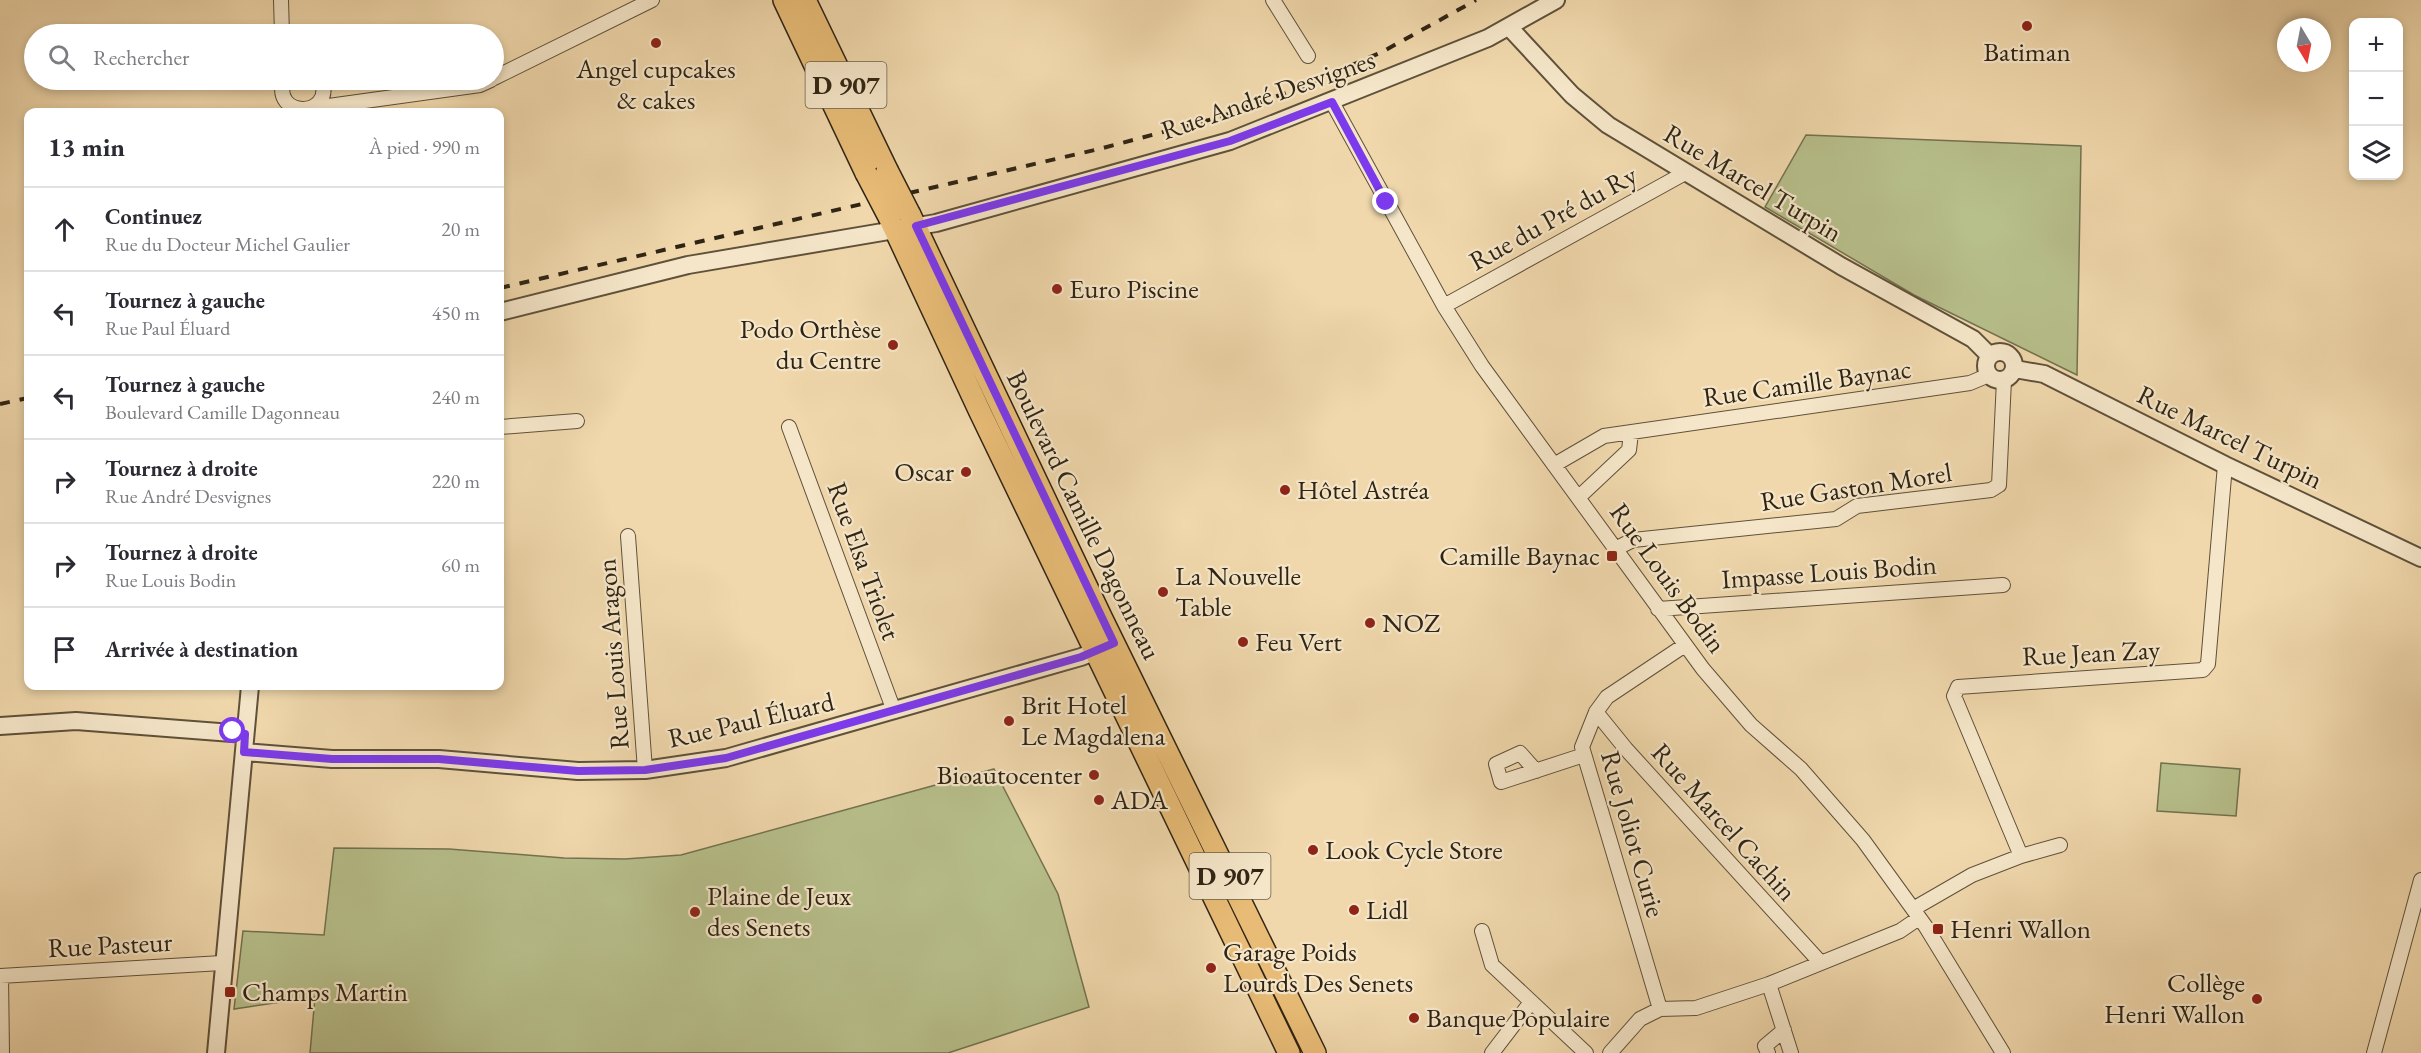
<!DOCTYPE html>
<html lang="fr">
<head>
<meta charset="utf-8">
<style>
  :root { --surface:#fff; --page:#f7f7f7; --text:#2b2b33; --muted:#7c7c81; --line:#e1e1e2 }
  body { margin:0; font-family:"EB Garamond",serif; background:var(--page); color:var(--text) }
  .controls { position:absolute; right:18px; top:18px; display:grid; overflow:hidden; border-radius:12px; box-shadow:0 3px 9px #0003 }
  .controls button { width:54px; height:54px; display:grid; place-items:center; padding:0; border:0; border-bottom:2px solid var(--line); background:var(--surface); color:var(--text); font:30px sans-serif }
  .compass { position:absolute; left:2277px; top:18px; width:54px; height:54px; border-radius:50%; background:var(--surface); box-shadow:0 3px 9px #0003; rotate:170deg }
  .stop { position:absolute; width:18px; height:18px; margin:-14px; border:4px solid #7c3aed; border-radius:50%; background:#fff }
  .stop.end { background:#7c3aed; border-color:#fff; box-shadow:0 2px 6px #0008 }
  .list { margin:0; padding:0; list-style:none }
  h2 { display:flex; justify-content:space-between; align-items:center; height:78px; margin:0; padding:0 24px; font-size:26px }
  h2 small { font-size:20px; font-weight:400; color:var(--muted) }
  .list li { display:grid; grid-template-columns:39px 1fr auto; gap:18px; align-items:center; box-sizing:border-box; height:84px; padding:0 24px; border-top:2px solid var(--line) }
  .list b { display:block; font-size:22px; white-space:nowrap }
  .list p { margin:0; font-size:20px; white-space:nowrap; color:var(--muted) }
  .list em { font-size:20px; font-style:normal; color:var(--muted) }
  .icon { flex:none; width:33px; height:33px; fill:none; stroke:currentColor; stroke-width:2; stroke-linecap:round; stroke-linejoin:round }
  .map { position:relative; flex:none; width:2421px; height:1053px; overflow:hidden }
  .search { position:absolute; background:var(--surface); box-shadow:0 3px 9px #0003; left:24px; top:24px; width:480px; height:66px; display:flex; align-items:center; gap:15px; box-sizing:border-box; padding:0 21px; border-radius:33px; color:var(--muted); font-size:22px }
  .panel { position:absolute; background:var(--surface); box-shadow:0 3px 9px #0003; left:24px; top:108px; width:480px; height:582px; border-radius:12px }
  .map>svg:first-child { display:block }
  .green { fill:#b7bf8b; stroke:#737250; stroke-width:1.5 }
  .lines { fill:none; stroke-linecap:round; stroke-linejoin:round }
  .minor-casing { stroke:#5f513a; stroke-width:16 }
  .tertiary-casing { stroke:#5f513a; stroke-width:20 }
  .primary-casing { stroke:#2f2414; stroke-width:24 }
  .minor { stroke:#f5e6c9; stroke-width:14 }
  .tertiary { stroke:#f5e6c9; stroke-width:16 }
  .primary { stroke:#e8bc76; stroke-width:21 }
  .rail { stroke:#2f2414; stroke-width:4; stroke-dasharray:10 10; stroke-linecap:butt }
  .primary-bridge-casing { stroke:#2f2414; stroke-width:24; stroke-linecap:butt }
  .primary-bridge { stroke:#e8bc76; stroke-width:21 }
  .route { stroke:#7c3aed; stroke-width:8 }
  .poi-dot { fill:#8f2418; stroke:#f5e6c9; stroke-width:2 }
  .labels { text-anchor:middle; stroke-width:4.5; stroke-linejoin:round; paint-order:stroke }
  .shield { fill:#f5e6c9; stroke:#6a5e4a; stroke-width:1.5 }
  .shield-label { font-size:26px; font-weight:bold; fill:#2f2414 }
  .poi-label { font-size:27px; fill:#2f2414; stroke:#f5e6c9; text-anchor:start }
  .street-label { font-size:27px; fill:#2f2414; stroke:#f5e6c9 }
</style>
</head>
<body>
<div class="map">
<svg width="2421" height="1053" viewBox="0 0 2421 1053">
  <rect width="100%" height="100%" fill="#f0d8ac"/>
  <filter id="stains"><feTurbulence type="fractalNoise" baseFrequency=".00333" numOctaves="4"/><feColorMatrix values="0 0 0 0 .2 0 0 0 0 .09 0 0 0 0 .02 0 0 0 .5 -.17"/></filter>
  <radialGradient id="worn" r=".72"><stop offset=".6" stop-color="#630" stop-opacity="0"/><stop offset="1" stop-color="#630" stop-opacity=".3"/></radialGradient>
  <!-- green -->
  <path class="green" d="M1806,135l275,11 -4,229 -163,-80 -149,-88z
    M2161,763l79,6 -4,47 -79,-5z
    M994,769l64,125 31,113 -141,46h-638l5,-56 -81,12 9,-78 81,4 10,-87 115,1 115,9 61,1 56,-4z"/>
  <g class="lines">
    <defs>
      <path id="minor" d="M281,0l1,34
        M1273,0l35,56
        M494,78l158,-78
        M284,80c-13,38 50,39 38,0
        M1332,102l112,204 38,60 221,303 48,56 50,44 62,71 63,87 77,126
        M307,109l173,-24 11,-5
        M1444,306l241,-133
        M500,427l77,-6
        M789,427l105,284
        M1554,465l50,-29 366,-53 19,-8
        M1579,497l50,-47 2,-17
        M628,536l17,234
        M1617,548l16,-8 203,-21 21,-13 134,-16 8,-5 5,-105
        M1658,609l345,-24
        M1596,712l30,37 194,213
        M1536,771l-16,-18 -24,11 5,18 83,-27
        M2021,856l39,-11
        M1913,909l59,-34 49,-19 -67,-160 4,-9 245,-17 5,-6 17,-199
        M1482,931l10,34 94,88
        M0,976l222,-13
        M1,976l1,77
        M1769,984l22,69
        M1660,1009l-78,-262 14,-35 11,-15 78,-52
        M1492,1053l39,-51
        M1610,1053l30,-34 20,-10 36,-1 73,-24 131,-53 19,-13
        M1768,1053l-3,-7 19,-16
        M2374,1053l47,-173"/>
      <path id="tertiary" d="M1509,27l63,68 36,30 233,141 132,73 17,17
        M500,312l188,-47 248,-42 294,-82 258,-103 68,-38
        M1986 366a14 14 0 1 1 28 0a14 14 0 1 1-28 0Z
        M2015,369l29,5 181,91 196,93
        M0,726l76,-5 169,13
        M244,752l88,7h107l139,12 67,-1 81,-12 355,-101 23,-9
        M216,1053l34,-367"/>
      <path id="primary" d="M784,0l82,173
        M805,0l82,170
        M910,215l192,404 213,434
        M890,219l90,193 309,641"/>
    </defs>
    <!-- minor casing -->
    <use href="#minor" class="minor-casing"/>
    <!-- tertiary casing -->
    <use href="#tertiary" class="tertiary-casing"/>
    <!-- primary casing -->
    <use href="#primary" class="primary-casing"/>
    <!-- minor -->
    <use href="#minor" class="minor"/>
    <!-- tertiary -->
    <use href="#tertiary" class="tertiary"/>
    <!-- primary -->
    <use href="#primary" class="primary"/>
    <!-- rail -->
    <path class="rail" d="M500,288l599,-139 121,-32 82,-30 80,-35 94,-52
      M0,404l28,-6"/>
    <defs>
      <path id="primary-bridge" d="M887,170l23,45
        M866,173l24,46"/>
    </defs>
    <!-- primary-bridge casing -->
    <use href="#primary-bridge" class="primary-bridge-casing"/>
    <!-- primary-bridge -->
    <use href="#primary-bridge" class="primary-bridge"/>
  </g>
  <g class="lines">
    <!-- route -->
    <path class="route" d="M233,731l12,3 -1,18 88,7h107l139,12 67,-1 81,-12 355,-101 33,-14 -198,-417 314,-85 102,-39 54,100"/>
  </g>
  <!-- markers -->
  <g class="poi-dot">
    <circle cx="2027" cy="26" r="6"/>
    <circle cx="656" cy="43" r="6"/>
    <circle cx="1057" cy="289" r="6"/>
    <circle cx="893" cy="345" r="6"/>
    <circle cx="966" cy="472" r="6"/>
    <circle cx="1285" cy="490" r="6"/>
    <rect x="1606" y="550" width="12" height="12" rx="3"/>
    <circle cx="1163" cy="592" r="6"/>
    <circle cx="1370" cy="623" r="6"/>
    <circle cx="1243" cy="642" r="6"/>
    <circle cx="1009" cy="721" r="6"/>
    <circle cx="1094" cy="775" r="6"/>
    <circle cx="1099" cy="800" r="6"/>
    <circle cx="1313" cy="850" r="6"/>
    <circle cx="1354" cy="910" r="6"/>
    <circle cx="695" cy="912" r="6"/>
    <rect x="1932" y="923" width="12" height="12" rx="3"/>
    <circle cx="1211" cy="968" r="6"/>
    <rect x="224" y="986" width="12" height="12" rx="3"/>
    <circle cx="2257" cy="999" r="6"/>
    <circle cx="1414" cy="1018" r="6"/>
  </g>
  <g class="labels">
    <!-- shield labels -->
    <g class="shield">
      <rect x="805.5" y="62" width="81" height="46" rx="4.5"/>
      <rect x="1189.5" y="853" width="81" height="46" rx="4.5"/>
    </g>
    <g class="shield-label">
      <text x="846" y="94">D 907</text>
      <text x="1230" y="885">D 907</text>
    </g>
    <!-- poi labels -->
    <g class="poi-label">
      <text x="2027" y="61" text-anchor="middle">Batiman</text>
      <text x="656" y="78" text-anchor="middle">Angel cupcakes<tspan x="656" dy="31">&amp; cakes</tspan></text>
      <text x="1069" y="298">Euro Piscine</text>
      <text x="881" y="338" text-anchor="end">Podo Orthèse<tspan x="881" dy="31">du Centre</tspan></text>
      <text x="954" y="481" text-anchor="end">Oscar</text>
      <text x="1297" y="499">Hôtel Astréa</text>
      <text x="1600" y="565" text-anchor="end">Camille Baynac</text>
      <text x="1175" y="585">La Nouvelle<tspan x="1175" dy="31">Table</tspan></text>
      <text x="1382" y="632">NOZ</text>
      <text x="1255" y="651">Feu Vert</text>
      <text x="1021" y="714">Brit Hotel<tspan x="1021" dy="31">Le Magdalena</tspan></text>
      <text x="1082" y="784" text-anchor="end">Bioautocenter</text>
      <text x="1111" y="809">ADA</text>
      <text x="1325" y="859">Look Cycle Store</text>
      <text x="707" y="905">Plaine de Jeux<tspan x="707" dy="31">des Senets</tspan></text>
      <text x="1366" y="919">Lidl</text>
      <text x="1950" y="938">Henri Wallon</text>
      <text x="1223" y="961">Garage Poids<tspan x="1223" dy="31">Lourds Des Senets</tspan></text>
      <text x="2245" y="992" text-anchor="end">Collège<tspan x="2245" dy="31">Henri Wallon</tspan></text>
      <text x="242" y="1001">Champs Martin</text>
      <text x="1426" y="1027">Banque Populaire</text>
    </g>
    <!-- street labels -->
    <g class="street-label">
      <text transform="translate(1268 95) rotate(-19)" y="9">Rue André Desvignes</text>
      <text transform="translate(1753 183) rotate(31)" y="9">Rue Marcel Turpin</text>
      <text transform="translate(1553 218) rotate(-29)" y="9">Rue du Pré du Ry</text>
      <text transform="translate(1807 383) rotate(-8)" y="9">Rue Camille Baynac</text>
      <text transform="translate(2230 437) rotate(26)" y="9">Rue Marcel Turpin</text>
      <text transform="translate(1856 487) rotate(-9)" y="9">Rue Gaston Morel</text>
      <text transform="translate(1084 515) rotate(64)" y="9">Boulevard Camille Dagonneau</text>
      <text transform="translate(864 561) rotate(70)" y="9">Rue Elsa Triolet</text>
      <text transform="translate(1829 572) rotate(-4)" y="9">Impasse Louis Bodin</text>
      <text transform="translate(1668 578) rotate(54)" y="9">Rue Louis Bodin</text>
      <text transform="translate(2091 653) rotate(-3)" y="9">Rue Jean Zay</text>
      <text transform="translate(613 654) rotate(-94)" y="9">Rue Louis Aragon</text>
      <text transform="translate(751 720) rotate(-13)" y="9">Rue Paul Éluard</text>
      <text transform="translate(1724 822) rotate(48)" y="9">Rue Marcel Cachin</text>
      <text transform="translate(1633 834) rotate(74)" y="9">Rue Joliot Curie</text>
      <text transform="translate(110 945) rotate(-3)" y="9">Rue Pasteur</text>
    </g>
  </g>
  <rect width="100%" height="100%" filter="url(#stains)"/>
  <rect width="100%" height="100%" fill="url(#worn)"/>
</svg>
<div class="controls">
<button>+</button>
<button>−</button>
<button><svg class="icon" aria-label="layers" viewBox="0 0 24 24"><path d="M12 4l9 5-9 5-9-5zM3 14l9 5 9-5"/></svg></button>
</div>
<svg class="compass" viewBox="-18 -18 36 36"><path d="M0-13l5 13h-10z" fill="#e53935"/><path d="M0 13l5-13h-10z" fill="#7c7c81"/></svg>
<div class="stop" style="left:233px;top:731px"></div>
<div class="stop end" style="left:1386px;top:202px"></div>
<div class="search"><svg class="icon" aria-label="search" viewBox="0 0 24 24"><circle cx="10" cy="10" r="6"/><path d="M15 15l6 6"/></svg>Rechercher</div>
<section class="panel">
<h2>13 min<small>À pied · 990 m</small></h2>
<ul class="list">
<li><svg class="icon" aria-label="ahead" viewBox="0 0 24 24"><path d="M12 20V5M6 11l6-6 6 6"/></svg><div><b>Continuez</b><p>Rue du Docteur Michel Gaulier</p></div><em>20 m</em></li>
<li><svg class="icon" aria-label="left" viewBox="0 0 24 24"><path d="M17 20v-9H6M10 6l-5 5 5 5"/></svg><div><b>Tournez à gauche</b><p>Rue Paul Éluard</p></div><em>450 m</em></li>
<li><svg class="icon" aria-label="left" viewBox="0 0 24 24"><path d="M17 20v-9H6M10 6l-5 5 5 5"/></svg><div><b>Tournez à gauche</b><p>Boulevard Camille Dagonneau</p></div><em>240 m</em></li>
<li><svg class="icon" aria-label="right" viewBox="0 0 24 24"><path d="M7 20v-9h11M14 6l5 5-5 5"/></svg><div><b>Tournez à droite</b><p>Rue André Desvignes</p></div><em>220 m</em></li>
<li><svg class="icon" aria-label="right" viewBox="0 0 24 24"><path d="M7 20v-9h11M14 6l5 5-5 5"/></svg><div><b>Tournez à droite</b><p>Rue Louis Bodin</p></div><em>60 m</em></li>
<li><svg class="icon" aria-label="arrive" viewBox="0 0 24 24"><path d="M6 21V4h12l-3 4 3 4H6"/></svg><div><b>Arrivée à destination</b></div></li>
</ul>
</section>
</div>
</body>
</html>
